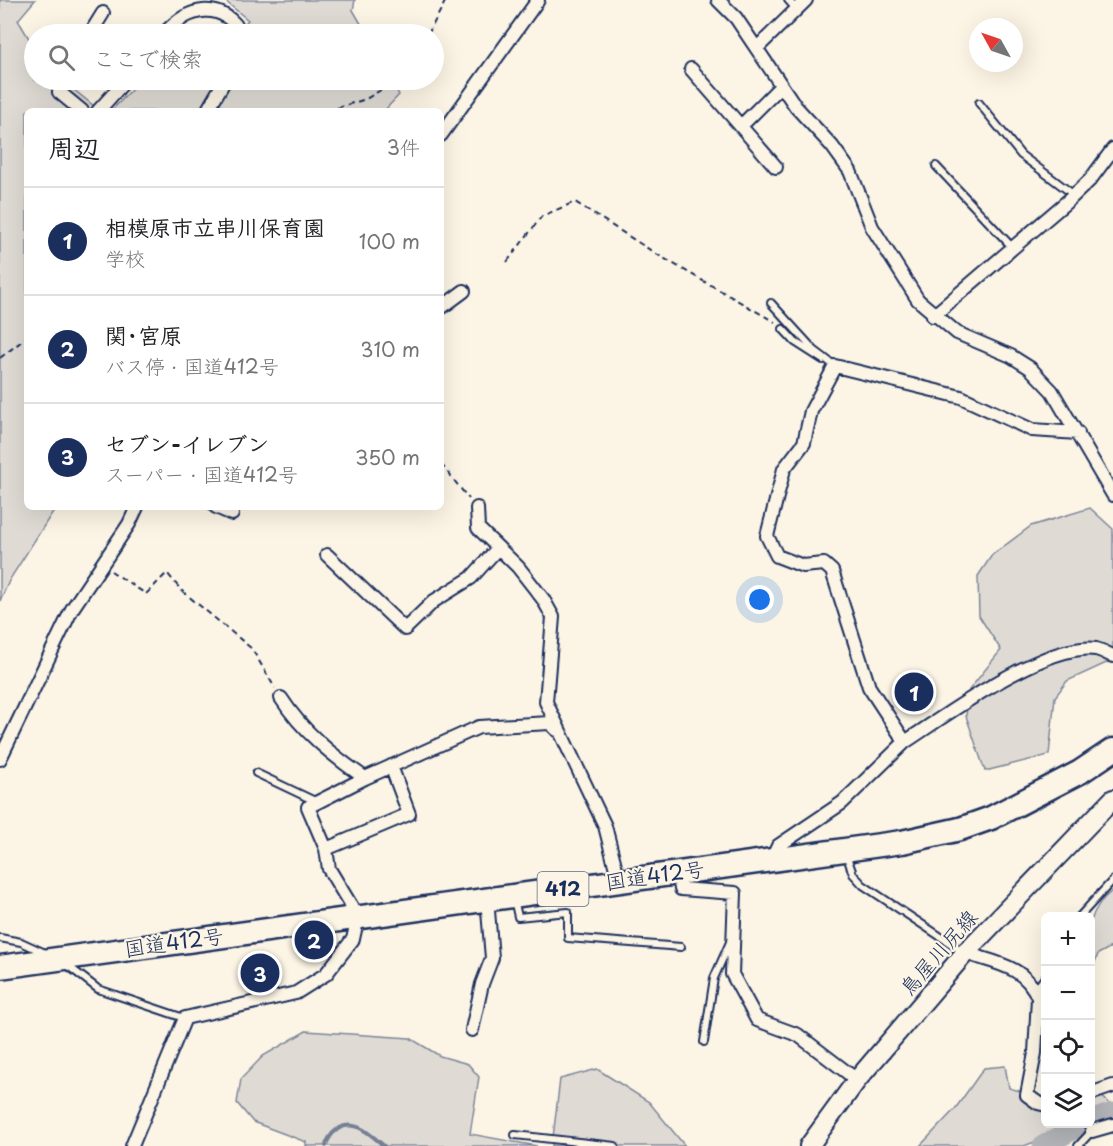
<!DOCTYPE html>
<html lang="ja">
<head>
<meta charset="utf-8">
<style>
  :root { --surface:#fff; --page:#f6f6f6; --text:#202124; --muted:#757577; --line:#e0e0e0; --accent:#1b2f5e }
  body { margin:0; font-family:"Playpen Sans","Klee One",sans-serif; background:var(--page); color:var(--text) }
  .controls { position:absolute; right:18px; bottom:18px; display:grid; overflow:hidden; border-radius:9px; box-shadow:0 6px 24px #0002 }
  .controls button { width:54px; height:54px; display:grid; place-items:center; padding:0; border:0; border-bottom:2px solid var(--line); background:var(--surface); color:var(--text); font:30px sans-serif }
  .compass { position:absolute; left:969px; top:18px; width:54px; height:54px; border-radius:50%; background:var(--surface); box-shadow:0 6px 24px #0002; rotate:310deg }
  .you { position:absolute; left:760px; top:600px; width:21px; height:21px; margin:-15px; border:4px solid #fff; border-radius:50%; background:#1a73e8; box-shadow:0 0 0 9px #1a73e833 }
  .badge { display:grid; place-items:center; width:39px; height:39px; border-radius:50%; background:var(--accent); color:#fff; font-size:20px; font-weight:700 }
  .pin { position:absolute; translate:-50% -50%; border:3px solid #fff; box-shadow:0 2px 6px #0006 }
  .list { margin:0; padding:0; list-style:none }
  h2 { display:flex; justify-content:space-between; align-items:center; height:78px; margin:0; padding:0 24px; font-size:26px }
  h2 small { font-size:20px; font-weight:400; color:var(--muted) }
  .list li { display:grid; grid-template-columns:39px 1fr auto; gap:18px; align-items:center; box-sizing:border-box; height:108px; padding:0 24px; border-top:2px solid var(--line) }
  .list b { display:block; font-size:22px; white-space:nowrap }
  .list p { margin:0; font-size:20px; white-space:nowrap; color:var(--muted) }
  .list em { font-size:20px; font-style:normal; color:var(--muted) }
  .icon { flex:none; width:33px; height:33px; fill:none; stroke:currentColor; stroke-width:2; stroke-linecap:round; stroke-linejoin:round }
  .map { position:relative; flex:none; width:1113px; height:1146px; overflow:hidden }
  .search { position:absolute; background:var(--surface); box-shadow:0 6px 24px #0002; left:24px; top:24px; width:420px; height:66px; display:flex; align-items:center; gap:15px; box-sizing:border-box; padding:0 21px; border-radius:33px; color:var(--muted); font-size:22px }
  .panel { position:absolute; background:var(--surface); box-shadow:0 6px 24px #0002; left:24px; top:108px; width:420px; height:402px; border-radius:9px }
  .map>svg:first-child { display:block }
  .green { fill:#dfdbd4; stroke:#7d8599; stroke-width:1.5 }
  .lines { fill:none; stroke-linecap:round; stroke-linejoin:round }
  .stream { stroke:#767f94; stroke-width:4 }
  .river { stroke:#b2b4b8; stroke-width:21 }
  .lane-casing { stroke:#1b2f5e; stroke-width:10 }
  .street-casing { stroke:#1b2f5e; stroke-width:16 }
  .secondary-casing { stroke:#1b2f5e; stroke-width:22 }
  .highway-casing { stroke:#1b2f5e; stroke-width:27 }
  .path { stroke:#1b2f5e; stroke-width:2; stroke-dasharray:6 4.5; stroke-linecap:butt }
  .lane { stroke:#fcf5e5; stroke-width:6 }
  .street { stroke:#fcf5e5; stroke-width:12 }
  .secondary { stroke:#fcf5e5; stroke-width:18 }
  .highway { stroke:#fcf5e5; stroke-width:22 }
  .labels { text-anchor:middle; stroke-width:4.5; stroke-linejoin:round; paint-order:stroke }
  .shield { fill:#fcf5e5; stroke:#5e6a86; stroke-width:1.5 }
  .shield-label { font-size:20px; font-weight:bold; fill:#1b2f5e }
  .street-label { font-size:21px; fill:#1b2f5e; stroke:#fcf5e5 }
</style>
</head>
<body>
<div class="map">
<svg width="1113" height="1146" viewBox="0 0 1113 1146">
  <rect width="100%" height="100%" fill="#fcf5e5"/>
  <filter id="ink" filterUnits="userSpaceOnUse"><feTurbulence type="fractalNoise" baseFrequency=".0167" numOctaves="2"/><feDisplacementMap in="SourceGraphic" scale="12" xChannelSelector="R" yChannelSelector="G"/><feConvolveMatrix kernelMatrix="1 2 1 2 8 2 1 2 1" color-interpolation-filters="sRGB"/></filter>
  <g filter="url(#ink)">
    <!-- green -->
    <path class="green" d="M0,0h35l-17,20 16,27v33h28l38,31h-73v396h29l-46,72 -10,22z
      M224,0h131l-2,10 14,24h-132l13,-14z
      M141,80h250l8,15 -15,16h-273z
      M1090,508l23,21v131l-46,21 -12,16 -6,58 -64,16 -19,-55 3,-26 32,-40 -22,-34 -1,-40 14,-21 39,-29z
      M1113,890v56l-15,8 -7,19c-1,-37 -9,-58 22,-83z
      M306,1031l104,7 30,18 28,8 11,13 -9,57 67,12h-231v-4l-53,-20 -16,-19 4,-24 22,-23z
      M1005,1066l4,22 36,10 1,26h36l-58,22h-104l35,-37 29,-41z
      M597,1069l52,33 36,44h-133l8,-67z
      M1090,1085l23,22v5l-22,8z"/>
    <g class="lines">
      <!-- stream -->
      <path class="stream" d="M326,1146c1,-6 3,-8 7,-13 18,-18 36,0 51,13"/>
      <!-- river -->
      <path class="river" d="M1090,1121l23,-8
        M1043,1146l40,-22"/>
      <defs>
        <path id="lane" d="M788,0l8,9
          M979,103l42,52 53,40
          M936,166l77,82
          M771,303l43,47 21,16
          M783,329l12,13 28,18
          M256,773l61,29
          M846,854l7,20 10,11 99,66
          M514,899l4,18 50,-5v26l113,9
          M1080,916l33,-36
          M0,938l21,4 24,11
          M67,965l31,24 86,29
          M1035,990l11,-14
          M704,1042l10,-64 16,-36
          M515,1135l100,11
          M1078,1146l14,-15"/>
        <path id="street" d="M718,0l18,18 60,89 36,39 18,25 22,56 46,73 39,33 54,23 19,12 22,23 61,104
          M90,34l13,-21
          M164,34c25,-28 58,-34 78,0
          M757,48l49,-48
          M691,69l85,98
          M63,80l-4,12 23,19
          M98,111l28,-31
          M207,111l18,-31
          M742,125l39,-39
          M441,135l97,-135
          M441,308l23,-17
          M933,316l137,-117 20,-19 23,-31
          M216,507l16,7
          M477,508l1,20 40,39 25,32 10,18 -7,85 59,124 14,55
          M327,555l78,74 29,-28 37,-23 27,-30
          M281,698c21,33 52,58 84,80l114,-51 71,-4 7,7
          M905,742c43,-28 140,-100 191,-93 5,1 12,5 17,7
          M0,759l72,-150 57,-85 8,-17
          M326,849l83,-35 -18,-48
          M771,861l7,-15 64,-43 63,-61 -36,-55 -37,-116 -8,-7 -21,2 -26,-10 -10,-20 17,-67 20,-26 7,-32 24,-45 126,31 71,33 46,3
          M678,872l3,17 54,4 -3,81 25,46 41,15 59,45
          M965,953c30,10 61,13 73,45l-3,55 -8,42 11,8 8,2
          M472,1030l10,-46 10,-26 -5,-59
          M1090,1094l23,-8
          M1092,1131l21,-6
          M132,1146l53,-128 111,-25 30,-19 27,-35 5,-22 -29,-48 -3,-20 -18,-42 57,-29"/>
        <path id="secondary" d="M809,1146l48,-66 108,-127 148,-154"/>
        <path id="highway" d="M0,967l902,-125 58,-13 31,-11 89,-46 33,-22"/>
      </defs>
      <!-- lane casing -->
      <use href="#lane" class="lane-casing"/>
      <!-- street casing -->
      <use href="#street" class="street-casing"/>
      <!-- secondary casing -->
      <use href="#secondary" class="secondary-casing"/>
      <!-- highway casing -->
      <use href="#highway" class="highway-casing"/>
      <!-- path -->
      <path class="path" d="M428,34l18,-34
        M327,111l39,-12 31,-19
        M507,262l35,-46 33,-14 83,53 117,67
        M0,358l27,-21
        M441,464l28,35
        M111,571l35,23 21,-21 14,17 71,59 23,39"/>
      <!-- lane -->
      <use href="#lane" class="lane"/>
      <!-- street -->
      <use href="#street" class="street"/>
      <!-- secondary -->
      <use href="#secondary" class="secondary"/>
      <!-- highway -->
      <use href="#highway" class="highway"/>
    </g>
  </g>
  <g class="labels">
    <!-- shield labels -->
    <rect class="shield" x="537.5" y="872" width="51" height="34" rx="4.5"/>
    <g class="shield-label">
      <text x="563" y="896">412</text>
    </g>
    <!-- street labels -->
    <g class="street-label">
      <text transform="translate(655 876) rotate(-8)" y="7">国道412号</text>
      <text transform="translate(174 943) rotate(-8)" y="7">国道412号</text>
      <text transform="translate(939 953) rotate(-49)" y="7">鳥屋川尻線</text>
    </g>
  </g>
</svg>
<div class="controls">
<button>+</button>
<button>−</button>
<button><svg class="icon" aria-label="locate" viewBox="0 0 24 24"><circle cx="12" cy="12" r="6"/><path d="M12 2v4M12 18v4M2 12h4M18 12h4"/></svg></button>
<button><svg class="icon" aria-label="layers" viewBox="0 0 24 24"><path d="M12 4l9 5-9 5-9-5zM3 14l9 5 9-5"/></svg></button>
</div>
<svg class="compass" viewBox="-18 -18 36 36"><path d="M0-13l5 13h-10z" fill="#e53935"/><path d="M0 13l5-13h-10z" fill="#757577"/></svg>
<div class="you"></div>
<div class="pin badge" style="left:914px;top:692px">1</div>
<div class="pin badge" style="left:314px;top:940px">2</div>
<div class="pin badge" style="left:260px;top:973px">3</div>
<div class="search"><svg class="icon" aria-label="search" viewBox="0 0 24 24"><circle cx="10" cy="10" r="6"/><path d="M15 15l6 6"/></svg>ここで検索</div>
<section class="panel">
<h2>周辺<small>3件</small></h2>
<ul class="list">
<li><span class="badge">1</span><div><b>相模原市立串川保育園</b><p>学校</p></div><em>100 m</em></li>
<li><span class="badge">2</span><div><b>関･宮原</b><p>バス停 · 国道412号</p></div><em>310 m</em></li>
<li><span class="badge">3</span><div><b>セブン-イレブン</b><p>スーパー · 国道412号</p></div><em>350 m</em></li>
</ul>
</section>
</div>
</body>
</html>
